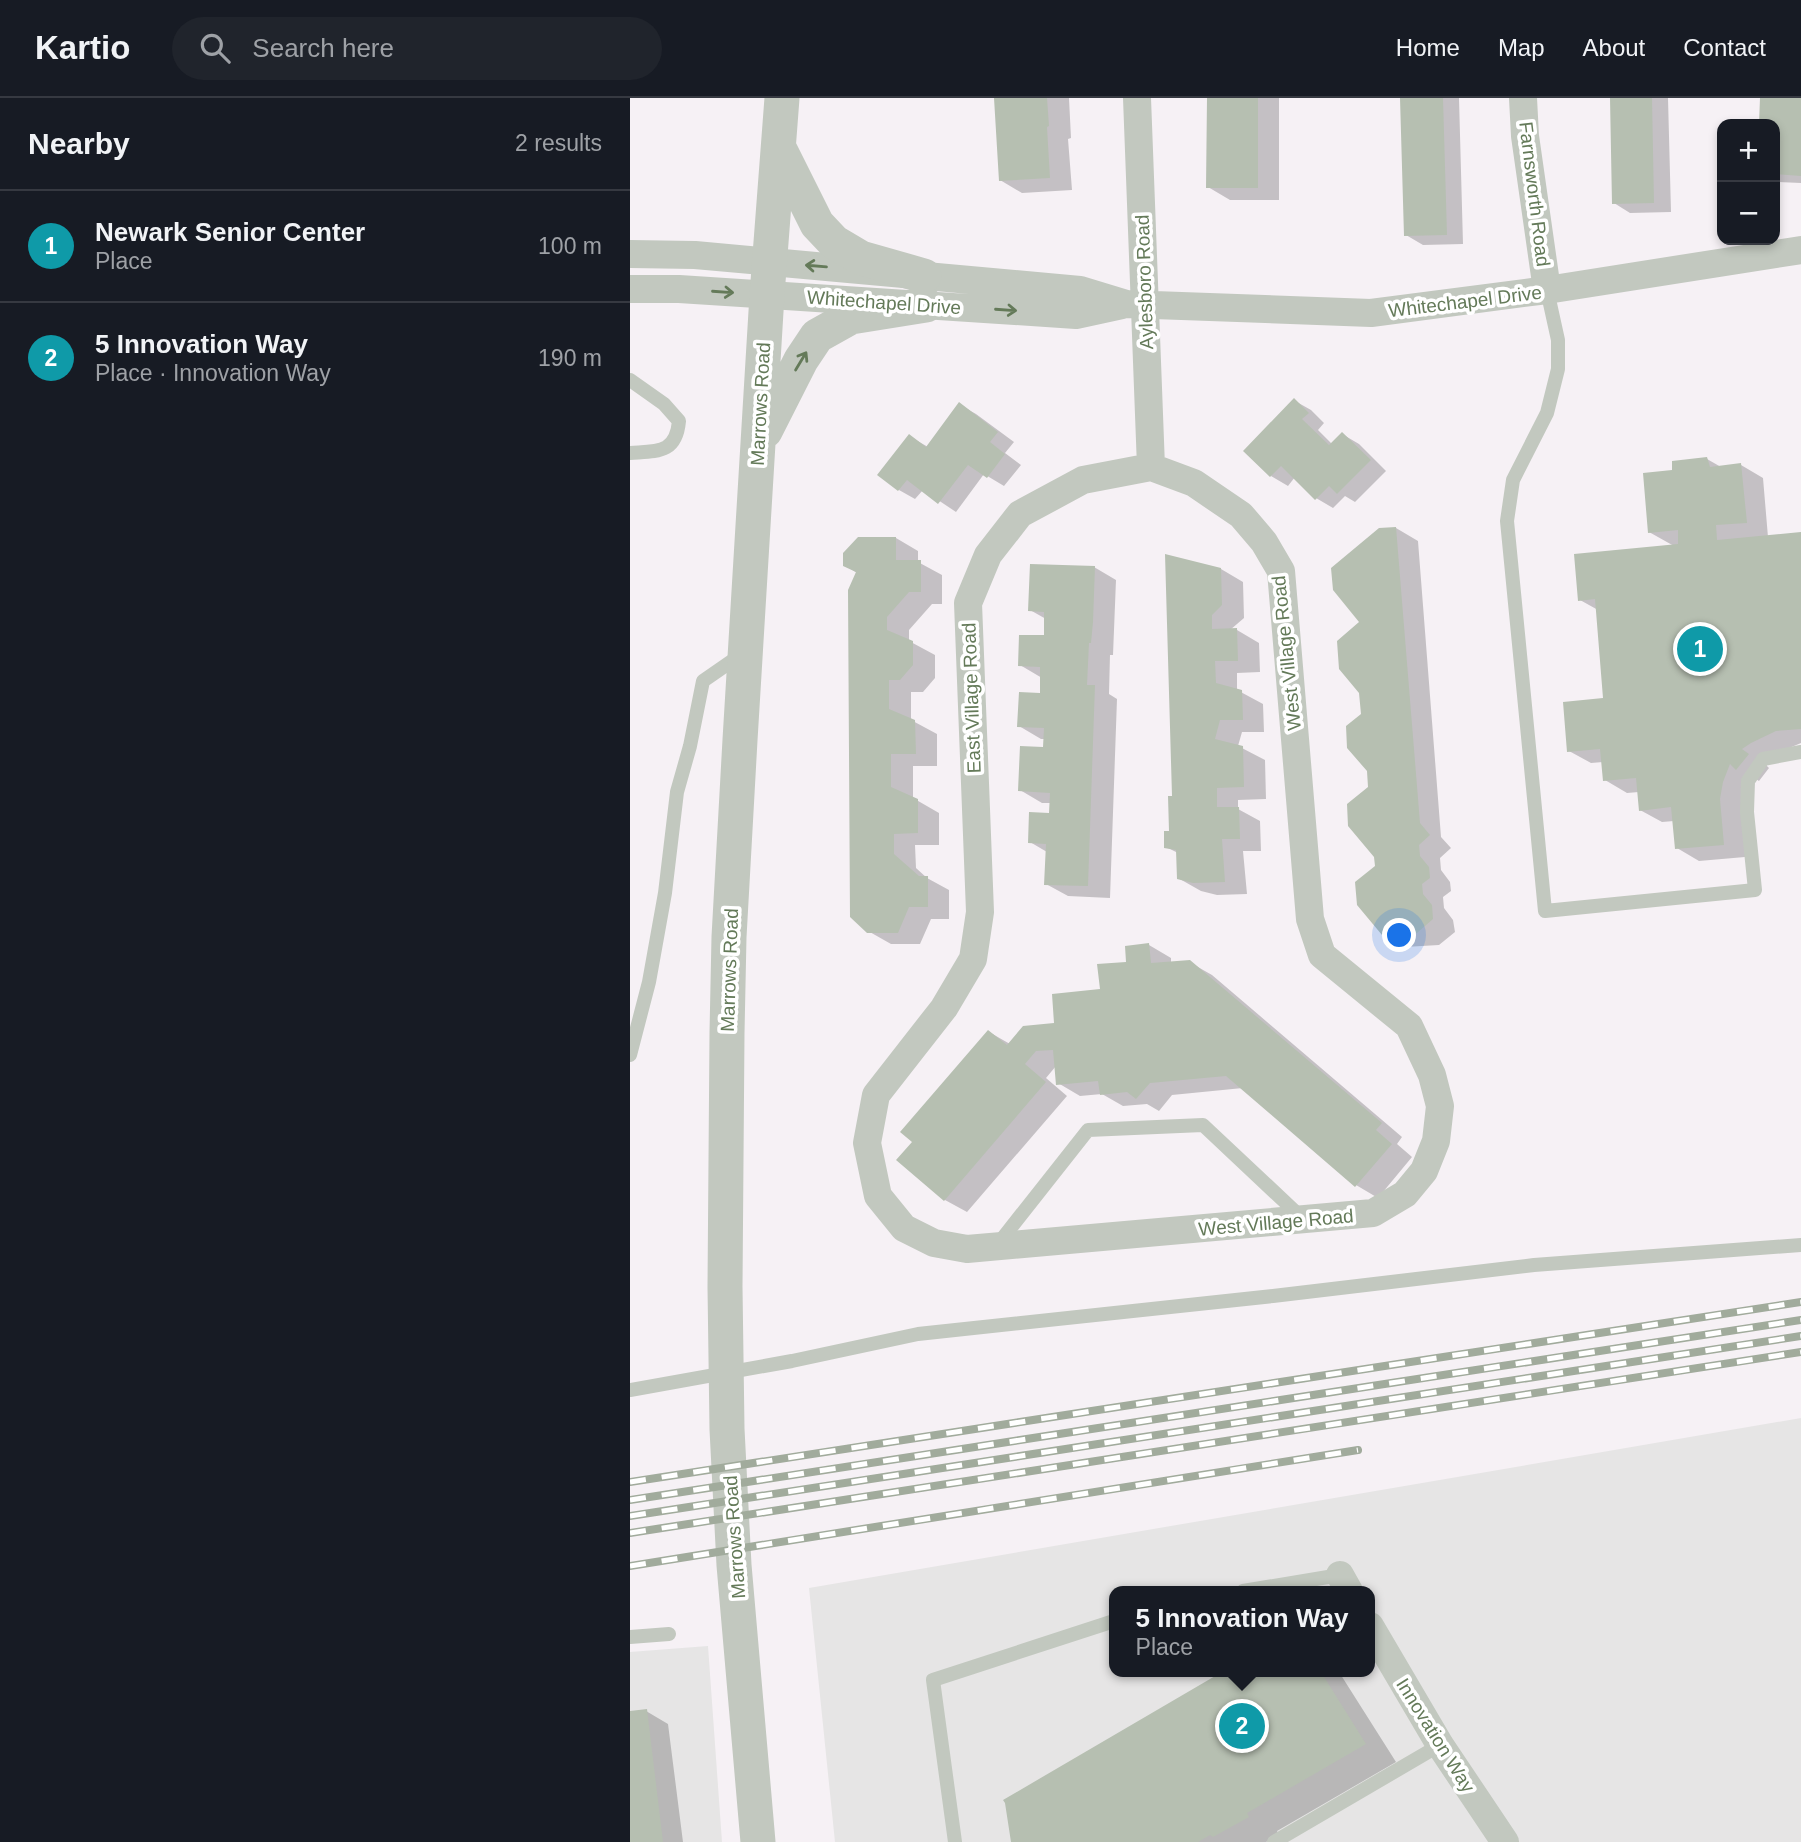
<!DOCTYPE html>
<html lang="en">
<head>
<meta charset="utf-8">
<style>
  :root { --surface:#171b24; --page:#20242c; --text:#f1f3f6; --muted:#9ea1a6; --line:#363941; --accent:#bb8df6 }
  body { margin:0; font-family:Helvetica,sans-serif; background:var(--page); color:var(--text) }
  .controls { position:absolute; right:21px; top:21px; display:grid; overflow:hidden; border-radius:14px; box-shadow:0 4px 10px #0003 }
  .controls button { width:63px; height:63px; display:grid; place-items:center; padding:0; border:0; border-bottom:2px solid var(--line); background:var(--surface); color:var(--text); font:35px sans-serif }
  .you { position:absolute; left:770px; top:838px; width:24px; height:24px; margin:-18px; border:5px solid #fff; border-radius:50%; background:#1a73e8; box-shadow:0 0 0 10px #1a73e833 }
  .badge { display:grid; place-items:center; width:46px; height:46px; border-radius:50%; background:var(--accent); color:#fff; font-size:23px; font-weight:700 }
  .pin { position:absolute; translate:-50% -50%; border:4px solid #fff; box-shadow:0 2px 7px #0006 }
  .popup { position:absolute; left:479px; top:1488px; width:266px; height:91px; box-sizing:border-box; display:grid; place-content:center; border-radius:14px; background:var(--surface); filter:drop-shadow(0 2px 5px #0005); font-size:23px; white-space:nowrap; color:var(--muted) }
  .popup b { font-size:26px; color:var(--text) }
  .popup::after { content:''; position:absolute; left:50%; top:100%; margin-left:-14px; border:14px solid transparent; border-top-color:var(--surface) }
  .list { margin:0; padding:0; list-style:none }
  h2 { display:flex; justify-content:space-between; align-items:center; height:91px; margin:0; padding:0 28px; font-size:30px }
  h2 small { font-size:23px; font-weight:400; color:var(--muted) }
  .list li { display:grid; grid-template-columns:46px 1fr auto; gap:21px; align-items:center; box-sizing:border-box; height:112px; padding:0 28px; border-top:2px solid var(--line) }
  .list b { display:block; font-size:26px; white-space:nowrap }
  .list p { margin:0; font-size:23px; white-space:nowrap; color:var(--muted) }
  .list em { font-size:23px; font-style:normal; color:var(--muted) }
  .icon { flex:none; width:38px; height:38px; fill:none; stroke:currentColor; stroke-width:2; stroke-linecap:round; stroke-linejoin:round }
  .map { position:relative; flex:none; width:1171px; height:1744px; overflow:hidden }
  header { display:flex; align-items:center; gap:42px; box-sizing:border-box; height:98px; padding:0 35px; background:var(--surface); border-bottom:2px solid var(--line) }
  header strong { font-size:33px }
  nav { display:flex; gap:38px; margin-inline-start:auto; font-size:24px }
  .search { width:490px; height:63px; background:var(--page); display:flex; align-items:center; gap:18px; box-sizing:border-box; padding:0 24px; border-radius:38px; color:var(--muted); font-size:26px }
  main { display:flex }
  aside { flex:1; background:var(--surface) }
  .map>svg:first-child { display:block }
  .built { fill:#e6e5e5; fill-rule:evenodd }
  .shadow { fill:#0003 }
  .building { fill:#b6bfb1 }
  .lines { fill:none; stroke-linecap:round; stroke-linejoin:round }
  .service { stroke:#c2c8bf; stroke-width:14 }
  .minor { stroke:#c2c8bf; stroke-width:28 }
  .tertiary { stroke:#c2c8bf; stroke-width:35 }
  .rail-casing { stroke:#a1ab9c; stroke-width:8 }
  .rail { stroke:#fff; stroke-width:5; stroke-dasharray:16; stroke-linecap:butt }
  .oneway { stroke:#647a59 }
  .labels { text-anchor:middle; stroke-width:7; stroke-linejoin:round; paint-order:stroke }
  .street-label { font-size:19px; fill:#647a59; stroke:#fff }
</style>
</head>
<body>
<header>
<strong>Kartio</strong>
<div class="search"><svg class="icon" aria-label="search" viewBox="0 0 24 24"><circle cx="10" cy="10" r="6"/><path d="M15 15l6 6"/></svg>Search here</div>
<nav><a>Home</a><a>Map</a><a>About</a><a>Contact</a></nav>
</header>
<main>
<aside>
<h2>Nearby<small>2 results</small></h2>
<ul class="list">
<li><span class="badge" style="background:#0f9aa8">1</span><div><b>Newark Senior Center</b><p>Place</p></div><em>100 m</em></li>
<li><span class="badge" style="background:#0f9aa8">2</span><div><b>5 Innovation Way</b><p>Place · Innovation Way</p></div><em>190 m</em></li>
</ul>
</aside>
<div class="map">
<svg width="1171" height="1744" viewBox="0 0 1171 1744">
  <rect width="100%" height="100%" fill="#f6f1f5"/>
  <!-- built -->
  <path class="built" d="M1171,1320v424h-966l-26,-254zM484,1493h256v81h-256z
    M78,1548l14,196h-92v-190z"/>
  <!-- shadow -->
  <path class="shadow" d="M365,0h74l2,40 -3,1 4,51 -50,3 -22,-13z
    M578,0h71v102h-49l-22,-13z
    M772,0h57l4,146 -40,1 -17,-10z
    M982,0h56l3,114 -41,1 -16,-10z
    M1132,0h39v85l-26,-1v-58h-14z
    M665,303l16,9 13,13 -6,7 14,14 10,-10 17,10 27,27 -31,31 -10,-6 -12,12 -17,-10 -21,-21 -7,9 -17,-10z
    M330,307l16,9 38,28 -9,11 16,12 -17,21 -20,-12 -28,38 -33,-22 -8,9 -16,-9 10,-54 19,11z
    M1077,361l14,8 20,-2 22,13 5,59 33,-3v209l-28,12 -10,7 6,6 -10,13 -8,-5 -6,81 -46,4 -22,-13 -3,-27 -12,1 -22,-12 -1,-18 -12,1 -22,-13 -2,-18 -12,1 -22,-12 36,-52 -7,-89 -18,-10 94,-54 -25,-14 24,-61z
    M766,430l22,13 23,296 10,11 -11,10 1,12 9,12 1,9 -8,6 1,11 9,12 2,12 -16,13 -34,2 -22,-13 -20,-220 -1,-92z
    M266,440l22,13v11l24,13v29h-10l-23,26v11l26,14v23l-12,14h-12v28l26,14v32h-24v32l26,15v32h-24l1,23 11,10 22,12v29h-18l-11,25h-29l-23,-13 -11,-358 -12,-8z
    M464,469l22,13 -3,75h-3l-1,39 8,5 -7,199 -42,-2 -22,-12 1,-32 -17,-10 21,-28v-11h-9l-22,-13 25,-41v-10h-4l-22,-13 22,-32 1,-16 -22,-13 26,-28v-18l-16,-9z
    M591,471l22,13 1,36 -14,12h7l22,13 1,29 -23,1v17l26,14 1,28h-22l-4,14 27,14 1,39 -28,1v9l22,12 1,30h-18l4,43 -30,1 -16,-4 -23,-13v-25l-12,-6 5,-14 2,-36z
    M519,847l22,13v5l18,-1 23,13 190,162 -5,7 15,13 -34,41 -22,-13 -113,-97 -71,7 -13,16 -12,-7 -24,2 -21,-12 -22,2 -22,-13 -2,-17 -10,12 21,18 -100,116 -22,-12 -46,-40 16,-18 74,-110 21,12 46,-19 46,-34z
    M595,1574h114l57,90 -119,69 2,4 -13,7h-254l-5,-40 -2,-2z
    M16,1613l22,13 15,118h-53v-129z"/>
  <!-- building -->
  <path class="building" d="M364,0h53l2,28 -2,1 3,51 -51,3z
    M577,0h51v90h-52z
    M770,0h43l4,137 -43,1z
    M980,0h42l2,105 -42,1z
    M1130,0h41v78l-26,-2v-50h-16z
    M664,300l15,15 -7,6 27,26 13,-13 29,28 -34,34 -8,-8 -14,14 -34,-34 -11,11 -27,-26z
    M329,304l39,30 -8,10 15,12 -18,24 -19,-13 -30,39 -31,-24 -9,11 -21,-16 32,-41 17,13z
    M1077,359l3,10 31,-4 6,60 -31,2 1,15 84,-8v197l-25,2 -25,12 -9,6 7,5 -13,16 -6,-6 -7,18 -3,17 4,46 -49,4 -4,-42 -32,4 -3,-33 -33,3 -3,-32 -33,3 -4,-50 40,-4 -8,-99 -17,2 -4,-47 104,-10v-14l-30,3 -5,-60 29,-3v-9z
    M766,429l24,296 10,12 -11,10 1,11 9,11 1,11 -8,6 1,10 9,11 1,14 -16,14 -35,2 -25,-30 -2,-23 20,-16 -1,-9 -26,-31 -1,-22 21,-17 -1,-16 -20,-23 -1,-22 15,-12 -2,-21 -20,-24 -2,-28 22,-19 -26,-32 -2,-22 48,-40z
    M228,439h38v23h25v32h-12l-22,25v13l26,11v24l-13,15h-11v29l26,11 1,34h-25v33l27,12v34l-24,1v20l25,22h9v31h-19l-11,26h-31l-17,-16 -2,-327 8,-18 -13,-6v-13z
    M535,456l56,14 1,37 -10,10v14l25,-1 1,33h-23l1,22 26,7 1,30h-23l-5,19 28,7 1,41 -27,1v19h22l1,32h-18l3,43 -32,1 -16,-4 -1,-29 -12,-2v-17h5l-1,-35h4z
    M400,466l65,2 -2,56 -2,21h-2l-2,42h8l-7,201 -44,-1 2,-41 -18,-1 1,-31 20,1 1,-20 -32,-2 2,-45 23,1 1,-19 -27,-1 2,-35 21,1v-26l-22,-1 1,-31h25v-23l-16,-1z
    M519,845l2,20 39,-3 192,163 -6,7 16,14 -37,43 -129,-111 -76,7 -14,16 -9,-7 -27,3 -2,-14 -42,4 -3,-35 -17,1 -11,13 21,18 -102,119 -48,-41 16,-18 -12,-10 88,-102 19,15 16,-19 31,-3 -2,-29 48,-5 -3,-25 29,-2 -1,-16z
    M592,1574h99l45,72 -119,69 2,4 -36,20 -3,-2 -12,7h-187l-6,-39 -2,-3z
    M17,1611l16,133h-33v-131z"/>
  <g class="lines">
    <!-- service -->
    <path class="service" d="M917,192l11,50v29l-11,44 -34,67 -6,41 38,390 210,-21 -8,-78 1,-31 15,-22 38,-7
      M0,282l34,24 15,17c-3,33 -22,30 -49,32
      M0,957l19,-73 16,-89 12,-101 13,-46 13,-65 39,-27
      M368,1146l90,-114 115,-5 99,93
      M0,1292l162,-29 126,-27 355,-38 261,-31 267,-20
      M613,1493l97,-16
      M0,1539l39,-3
      M325,1744l-22,-162 181,-59
      M644,1744l166,-97"/>
    <!-- minor -->
    <path class="minor" d="M507,0l14,369
      M893,0l2,38 22,154
      M0,156l65,1 385,35 46,14 245,9 176,-23 254,-40
      M0,191h49l397,26 46,-10
      M521,369l43,16 47,32 23,27 17,29 29,348 12,36 87,71 23,49 8,31 -4,35 -12,30 -19,23 -32,19 -406,36 -33,-6 -30,-15 -26,-32 -11,-53 9,-48 68,-87 29,-49 7,-47 -12,-309 20,-48 32,-41 63,-34z
      M710,1477l9,16
      M740,1528l70,119 65,97"/>
    <!-- tertiary -->
    <path class="tertiary" d="M149,50l38,76 17,18 27,16 63,18
      M135,333l36,-71 16,-24 34,-19 75,-12
      M128,1744l-24,-277 -7,-136 -2,-142 2,-254 2,-96 11,-197 27,-445 15,-197"/>
    <defs>
      <path id="rail" d="M0,1384l1171,-180
        M0,1402l1171,-180
        M0,1418l1171,-180
        M0,1435l1171,-181
        M0,1468l728,-116"/>
    </defs>
    <!-- rail casing -->
    <use href="#rail" class="rail-casing"/>
    <!-- rail -->
    <use href="#rail" class="rail"/>
  </g>
  <!-- one-way arrows -->
  <defs><path id="oneway-shaft" d="M-6 0H5M1.5-3L5.5 0L1.5 3" fill="none" stroke-width="1.6" stroke-linecap="round" stroke-linejoin="round" transform="scale(1.75)"/></defs>
  <g class="oneway">
    <use href="#oneway-shaft" transform="translate(186 168) rotate(-175)"/>
    <use href="#oneway-shaft" transform="translate(93 194) rotate(4)"/>
    <use href="#oneway-shaft" transform="translate(376 212) rotate(4)"/>
    <use href="#oneway-shaft" transform="translate(171 263) rotate(-59)"/>
  </g>
  <g class="labels">
    <!-- street labels -->
    <g class="street-label">
      <text transform="translate(905 96) rotate(83)" y="7">Farnsworth Road</text>
      <text transform="translate(514 184) rotate(-92)" y="7">Aylesboro Road</text>
      <text transform="translate(835 203) rotate(-7)" y="7">Whitechapel Drive</text>
      <text transform="translate(254 204) rotate(4)" y="7">Whitechapel Drive</text>
      <text transform="translate(130 306) rotate(-87)" y="7">Marrows Road</text>
      <text transform="translate(656 555) rotate(-96)" y="7">West Village Road</text>
      <text transform="translate(341 600) rotate(-92)" y="7">East Village Road</text>
      <text transform="translate(99 872) rotate(-88)" y="7">Marrows Road</text>
      <text transform="translate(646 1124) rotate(-5)" y="7">West Village Road</text>
      <text transform="translate(104 1439) rotate(-94)" y="7">Marrows Road</text>
      <text transform="translate(806 1637) rotate(58)" y="7">Innovation Way</text>
    </g>
  </g>
</svg>
<div class="controls">
<button>+</button>
<button>−</button>
</div>
<div class="you"></div>
<div class="pin badge" style="left:1070px;top:551px;background:#0f9aa8">1</div>
<div class="pin badge" style="left:612px;top:1628px;background:#0f9aa8">2</div>
<div class="popup"><b>5 Innovation Way</b>Place</div>
</div>
</main>
</body>
</html>
